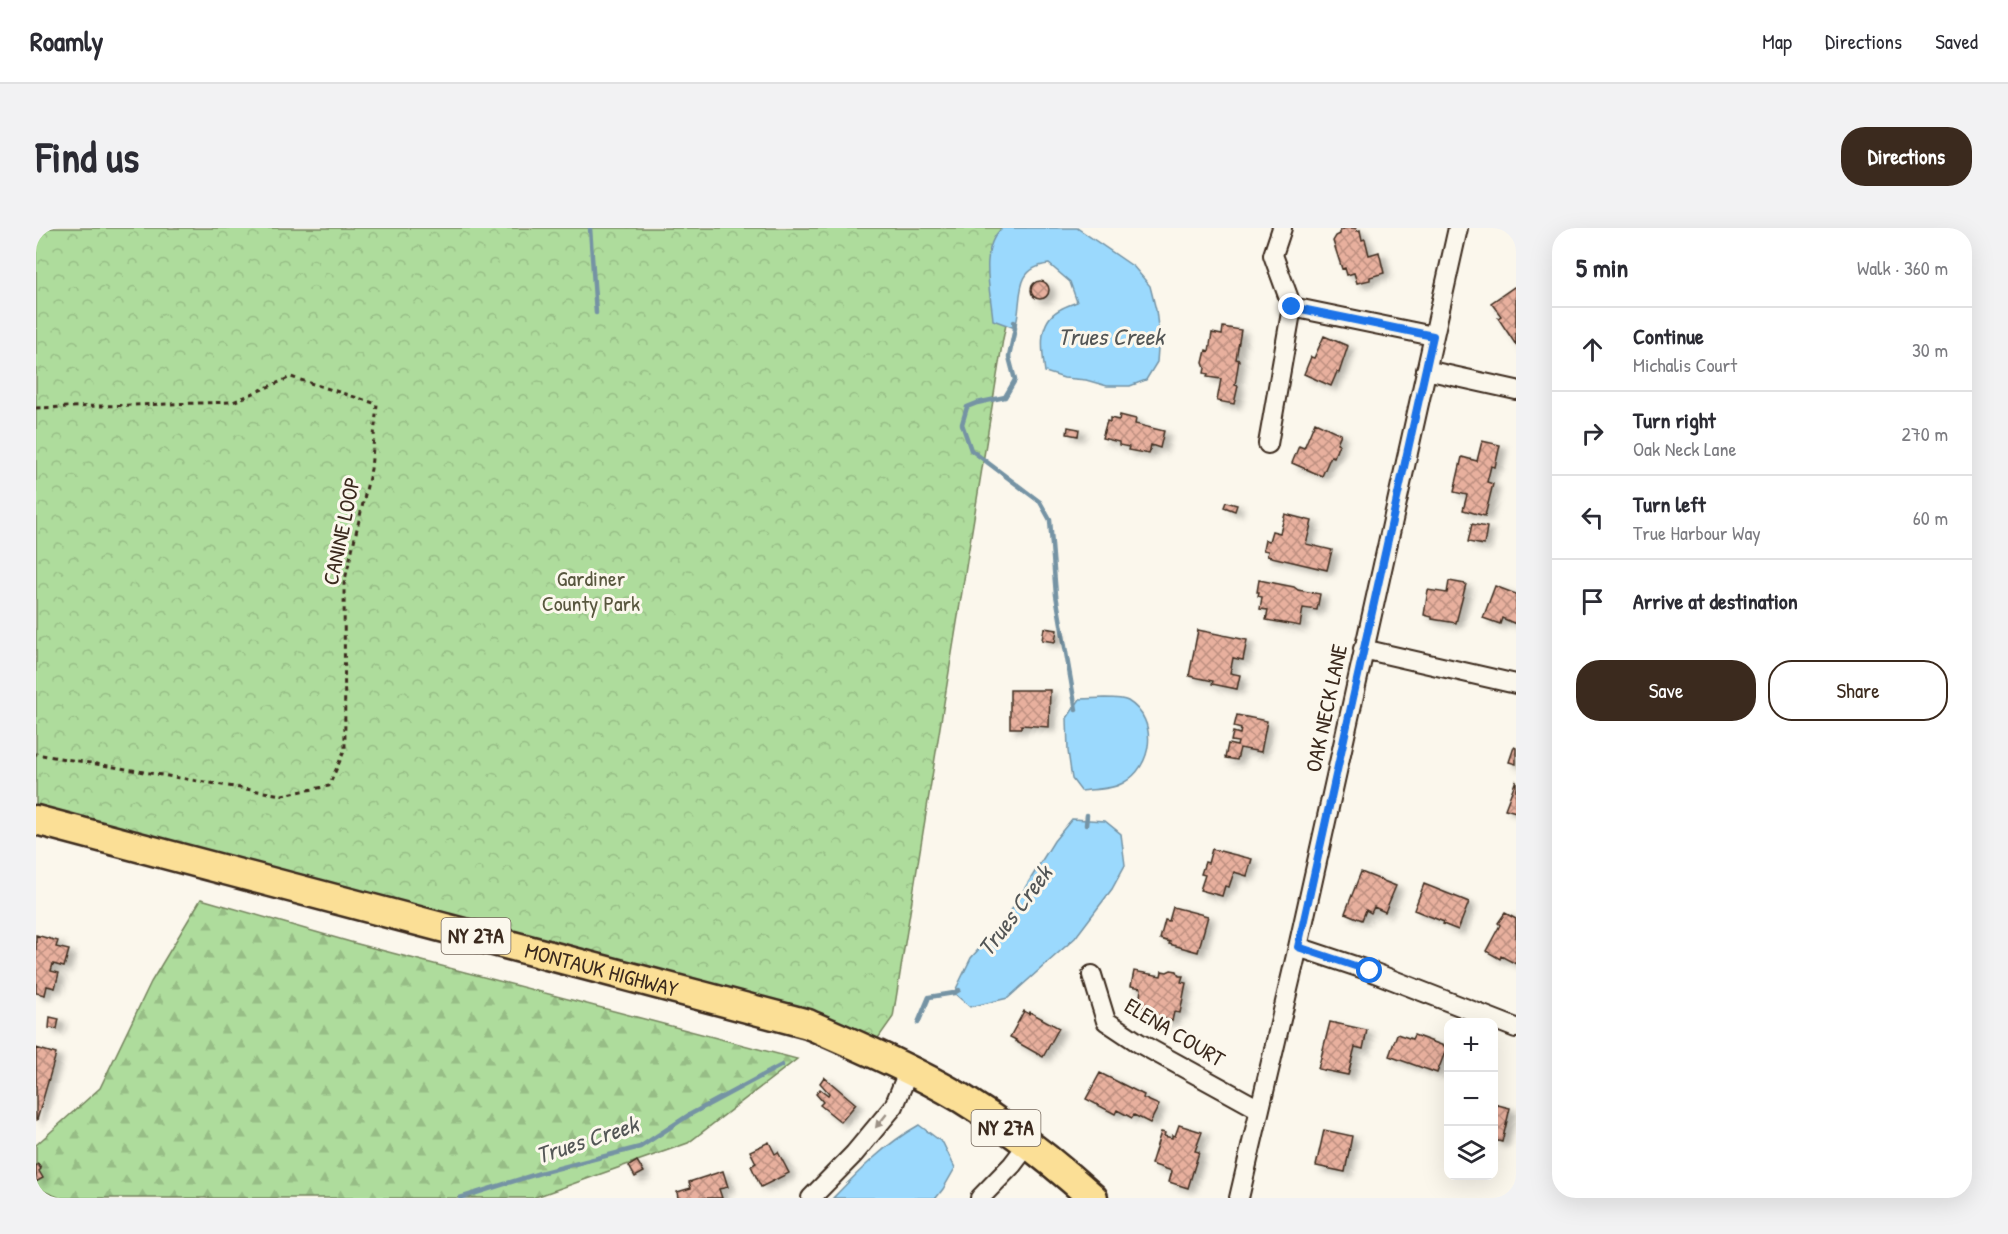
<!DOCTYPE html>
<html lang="en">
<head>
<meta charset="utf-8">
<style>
  :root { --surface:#fff; --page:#f2f2f3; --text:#2b2b33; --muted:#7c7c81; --line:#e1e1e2; --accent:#3b2a1e }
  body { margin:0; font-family:"Patrick Hand",sans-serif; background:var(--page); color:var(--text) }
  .controls { position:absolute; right:18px; bottom:18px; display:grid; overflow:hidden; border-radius:12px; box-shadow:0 6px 24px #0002 }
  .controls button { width:54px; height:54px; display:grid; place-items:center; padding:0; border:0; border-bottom:2px solid var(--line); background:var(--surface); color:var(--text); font:30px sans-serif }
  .stop { position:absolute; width:18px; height:18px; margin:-14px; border:4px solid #1a73e8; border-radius:50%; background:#fff }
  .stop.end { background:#1a73e8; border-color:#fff; box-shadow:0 2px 6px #0008 }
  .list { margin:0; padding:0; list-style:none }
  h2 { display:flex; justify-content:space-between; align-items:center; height:78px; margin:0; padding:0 24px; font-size:26px }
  h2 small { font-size:20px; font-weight:400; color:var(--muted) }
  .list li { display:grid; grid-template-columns:39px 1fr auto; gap:18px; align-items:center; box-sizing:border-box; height:84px; padding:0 24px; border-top:2px solid var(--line) }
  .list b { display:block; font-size:22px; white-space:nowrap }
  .list p { margin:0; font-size:20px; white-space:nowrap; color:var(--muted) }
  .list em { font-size:20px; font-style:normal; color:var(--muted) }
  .actions { display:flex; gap:12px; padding:18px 24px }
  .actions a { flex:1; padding:14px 0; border:2px solid var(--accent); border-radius:24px; text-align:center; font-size:21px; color:var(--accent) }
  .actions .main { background:var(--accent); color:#fff }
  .icon { flex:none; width:33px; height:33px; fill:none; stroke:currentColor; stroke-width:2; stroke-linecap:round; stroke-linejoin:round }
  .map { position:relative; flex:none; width:1480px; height:970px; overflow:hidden; border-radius:24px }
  header { display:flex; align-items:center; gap:36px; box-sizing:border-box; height:84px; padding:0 30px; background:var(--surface); border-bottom:2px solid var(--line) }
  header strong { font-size:28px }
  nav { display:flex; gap:33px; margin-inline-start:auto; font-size:21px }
  .intro { display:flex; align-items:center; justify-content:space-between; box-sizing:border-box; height:144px; padding:0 36px }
  h1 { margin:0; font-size:42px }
  .button { padding:15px 27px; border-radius:24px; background:var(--accent); color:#fff; font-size:21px; font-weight:700 }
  main { display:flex; gap:36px; padding:0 36px }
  aside { flex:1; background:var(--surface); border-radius:24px; box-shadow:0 6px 24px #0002 }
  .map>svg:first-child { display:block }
  .forest { fill:url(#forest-firs); stroke:#74835d; stroke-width:1.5 }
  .park { fill:url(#park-crowns); stroke:#74835d; stroke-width:1.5 }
  .water { fill:#9bd9fd; stroke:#7593a4; stroke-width:1.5 }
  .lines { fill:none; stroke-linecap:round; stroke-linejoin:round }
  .stream { stroke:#7593a4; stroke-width:4.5 }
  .building { fill:url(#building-cross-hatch); stroke:#3b2a1e; stroke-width:1.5; filter:url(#shadow) }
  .street-casing { stroke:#3b2a1e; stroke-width:22 }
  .primary-casing { stroke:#3b2a1e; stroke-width:33 }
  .path { stroke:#3b2a1e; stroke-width:3; stroke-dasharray:4.5 4.5; stroke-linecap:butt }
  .street { stroke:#fbf7ec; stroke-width:18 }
  .primary { stroke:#fbdf96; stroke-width:28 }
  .oneway { fill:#9b9085 }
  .route { stroke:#1a73e8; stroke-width:8 }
  .labels { text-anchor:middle; stroke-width:6; stroke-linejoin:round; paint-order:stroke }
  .shield { fill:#fbf7ec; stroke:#75685c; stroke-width:1.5 }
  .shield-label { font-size:21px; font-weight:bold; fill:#3b2a1e }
  .street-label { font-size:22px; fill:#3b2a1e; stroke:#fbf7ec }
  .park-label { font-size:22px; fill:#58563e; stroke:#fbf7ec }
  .water-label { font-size:24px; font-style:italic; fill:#535656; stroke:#fbf7ec }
</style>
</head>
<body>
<header>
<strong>Roamly</strong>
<nav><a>Map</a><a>Directions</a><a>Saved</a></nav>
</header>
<div class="intro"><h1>Find us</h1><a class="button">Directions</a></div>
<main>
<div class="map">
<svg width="1480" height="970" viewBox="0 0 1480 970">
  <defs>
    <pattern id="forest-firs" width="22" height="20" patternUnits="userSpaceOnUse" patternTransform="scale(1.5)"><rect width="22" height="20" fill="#aedc9c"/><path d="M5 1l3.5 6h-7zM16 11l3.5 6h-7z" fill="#97bd86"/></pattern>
    <pattern id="park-crowns" width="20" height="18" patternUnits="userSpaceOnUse" patternTransform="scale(1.5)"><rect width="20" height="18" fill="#aedc9c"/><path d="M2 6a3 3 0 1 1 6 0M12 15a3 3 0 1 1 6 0" fill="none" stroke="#97bd86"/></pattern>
    <pattern id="building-cross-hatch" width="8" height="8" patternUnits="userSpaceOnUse" patternTransform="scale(1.5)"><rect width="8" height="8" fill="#e8b09e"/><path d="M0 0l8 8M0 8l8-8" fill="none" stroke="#bd8f80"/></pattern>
    <filter id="shadow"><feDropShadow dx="6" dy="4" stdDeviation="3" flood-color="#0004"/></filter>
  </defs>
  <rect width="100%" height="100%" fill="#fbf7ec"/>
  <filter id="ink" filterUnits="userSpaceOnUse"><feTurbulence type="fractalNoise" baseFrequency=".0167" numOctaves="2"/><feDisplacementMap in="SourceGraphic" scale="12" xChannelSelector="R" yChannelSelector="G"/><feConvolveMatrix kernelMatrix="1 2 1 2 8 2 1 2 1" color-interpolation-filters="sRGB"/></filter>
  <g filter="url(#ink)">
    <!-- forest -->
    <path class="forest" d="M165,671l153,44 443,116 -109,84 -155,55h-473l-24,-10v-43l64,-57 51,-106z"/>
    <!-- park -->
    <path class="park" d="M0,0h990l-23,111 -110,678 -24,34 -833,-231z"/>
    <!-- water -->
    <path class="water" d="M966,0h75l57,39 16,19 6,24 3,25 -2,27 -11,18 -16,6h-23l-21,-6 -22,-2 -19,-6c-3,-21 -8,-50 14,-62 6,-4 13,-6 18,-8l-7,-20 -21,-18c-38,4 -25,38 -34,64l-22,-8c-2,-27 -15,-71 9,-92z
      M1069,470c7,0 18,0 23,3 31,19 25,66 -5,82 -12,7 -29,6 -42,8l-9,-12 -4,-28 -1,-33 13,-19z
      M1036,591l33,2 16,13 4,31 -13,24 -37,49 -67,60 -38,9 -16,-14 17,-35 36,-41 47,-76z
      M883,897l24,18 12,25 -12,21 -7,9h-103c27,-28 52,-54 86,-73z"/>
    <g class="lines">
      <!-- stream -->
      <path class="stream" d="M554,0l6,85
        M978,94l1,6 -6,29 6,23 -10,17 -28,6 -10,4 -5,17 9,26 69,52 10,18 6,75 20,115
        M1050,597l1,-10
        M882,795l11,-26 25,-4 5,-3
        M424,970l80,-25 100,-26 49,-32 93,-50"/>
    </g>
    <!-- building -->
    <path class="building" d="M1309,0h11l1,3 3,-1 2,10 3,-1 4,16 10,-3 5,21 -14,4v3l-13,3 -3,-10 -7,2 -2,-7 -3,1 -9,-28 3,-5 4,-2v-3z
      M995 62a9 9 0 1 1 18 0a9 9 0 1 1-18 0Z
      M1478,59l2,2v56l-18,-27 3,-2 -10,-13z
      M1187,99l18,3 -5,29 3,1 -4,25 3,1 -4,18 -17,-3 4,-22 -14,-2 1,-3 -4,-1 1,-5 -2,-5 3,-13 3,1 3,-18 10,2z
      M1288,108l24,10 -9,27 -2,-1 -6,14 -27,-12 7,-17 3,1z
      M1084,187l16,4 -1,5 29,7 -4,17 -9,-3 -2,9 -21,-4 1,-3 -10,-2v-3l-17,-4 5,-17 3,1v-4l9,2z
      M1279,194l26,12 -4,9 2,1 -5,13 -3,-1 -9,20 -30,-13 7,-17 5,2z
      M1032,199l11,2 -1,7 -11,-2z
      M1446,213l18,4 -5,22 -4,-1 -4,16 6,2 -8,32 -22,-6 4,-15 -13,-3 8,-35 15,4z
      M1190,274l11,3 -2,6 -11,-4z
      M1249,286l27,7 -6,23 26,6 -5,20 -60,-14 1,-5 -5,-1 2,-10 4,1 3,-10 8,2z
      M1436,296l15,3 -3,18 -16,-3z
      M1223,352l35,7 4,3 22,4 -3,16 -14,-2 -3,18 -34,-6 2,-10 -8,-1 2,-12 -4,-1 1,-4h-2z
      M1413,353l17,3 -10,39 -24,-4v-2l-8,-2 4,-25 19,3z
      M1459,358l21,8v30l-14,-6 -2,6 -17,-6z
      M1008,400l13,2 -2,12 -13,-2z
      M1162,402l49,10 -4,20 -10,-2 -3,15 10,2 -3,14 -25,-5 1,-3 -24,-5z
      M974,462h40l-1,37 -28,-2v3h-11z
      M1201,487l30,6 -6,31 -21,-4 -3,12 -12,-2 3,-14 9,2 1,-4 -7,-1 2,-9 7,2 1,-5 -7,-2z
      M1478,519l2,1v16l-7,-2z
      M1480,552v32l-11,-3z
      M1176,621l40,10 -5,17 -13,-4 -5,15 -4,-1 -3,10 -22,-6 5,-15 -4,-1 4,-12 3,1z
      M1325,644l35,14 -11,26 -11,-5 -3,6 -5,-3 -4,10 -17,-7z
      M1388,656l45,18 -11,28 -15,-6 1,-2 -30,-12z
      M1137,679l35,9 -10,36 -29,-8 1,-2 -10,-3 5,-19 4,1z
      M1469,685l11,6v45l-15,-8 -1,3 -14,-8 14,-26 -2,-2z
      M0,707l22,6 -2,6 13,3 -5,17 -11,-3 -2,7 8,2 -4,15 -8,-2 -2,9 -9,-2z
      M1135,742l6,1 2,5h4l-2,6 5,1 -6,30 -6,-1 -2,9 -7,-2 -3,3 -6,-2 -2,-3 -7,-1 2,-8 -11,-2v-4l-3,-1v-5l5,1 1,-9 -10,-2 3,-15 27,5 1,-5 5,1z
      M988,783l5,3 1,-2 29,16 -16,29 -28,-16 1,-1 -6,-3z
      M14,789l9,2 -2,10 -8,-1z
      M1294,794l37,8 -4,19 -8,-2 -7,28 -30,-6z
      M1361,806l15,5 2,-4 33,12 -10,26 -48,-17z
      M0,820l20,6 -19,66h-1z
      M1064,845l44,22 -1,3 16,7 -9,18 -16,-8 -2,3 -15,-8 -2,4 -29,-15z
      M788,849l32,27 -15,18 -21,-17 3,-3 -7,-8 4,-5 8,6 1,-2 -9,-10z
      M1458,876l16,4 -8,34 -8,-2z
      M1143,897l23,7 -7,19 4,1 -11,36 -19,-6 3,-11 -21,-7 10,-32 4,1 -1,3 8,2v-3l3,1z
      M1288,902l28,6 -7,36 -29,-6z
      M733,914l6,12 3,-2 11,21 -28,14 -10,-21 5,-3 -6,-12z
      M601,933l7,11 -9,5 -6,-11z
      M2,936l3,5 -2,2 4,7 -7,4v-16z
      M687,943l5,16 -9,2 3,9h-44l-1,-6 14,-4 -2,-6z"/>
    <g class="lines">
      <defs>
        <path id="street" d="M1256,79l141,29
          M1390,142l90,20
          M1232,216l24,-137 -19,-52 9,-27
          M1327,421l153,35
          M1262,719l72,24 146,57
          M1056,747l14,46 33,22 120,66
          M775,970l43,-44 40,-48 15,-36
          M944,970l32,-33 16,-21
          M1203,970l59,-251 160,-719"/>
        <g id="primary">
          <path id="s1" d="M0,592l772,204c52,23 104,45 153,74 47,29 91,63 132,100"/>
        </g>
      </defs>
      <!-- street casing -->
      <use href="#street" class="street-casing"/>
      <!-- primary casing -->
      <use href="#primary" class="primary-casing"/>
      <!-- path -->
      <path class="path" d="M0,180l197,-6 58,-25 86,27 -6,65 -27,115 1,165 -16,37 -47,9 -246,-41"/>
      <!-- street -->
      <use href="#street" class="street"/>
      <!-- primary -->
      <use href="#primary" class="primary"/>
    </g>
    <!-- one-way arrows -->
    <defs><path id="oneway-solid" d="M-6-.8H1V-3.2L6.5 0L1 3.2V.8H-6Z" transform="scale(1.5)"/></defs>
    <use class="oneway" href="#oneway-solid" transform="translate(845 893) rotate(129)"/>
  </g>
  <g class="lines" filter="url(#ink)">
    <!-- route -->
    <path class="route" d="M1256,79l141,29 -135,611 72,24"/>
  </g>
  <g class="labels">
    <!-- shield labels -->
    <g class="shield">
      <rect x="405.5" y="690" width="69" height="36" rx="4.5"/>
      <rect x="935.5" y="882" width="69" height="36" rx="4.5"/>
    </g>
    <g class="shield-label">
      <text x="440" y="715">NY 27A</text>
      <text x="970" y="907">NY 27A</text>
    </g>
    <!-- street labels -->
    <g class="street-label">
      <text transform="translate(305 303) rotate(-78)" y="8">CANINE LOOP</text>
      <text transform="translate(1290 480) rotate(-78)" y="8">OAK NECK LANE</text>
      <text dy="8" stroke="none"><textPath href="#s1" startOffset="585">MONTAUK HIGHWAY</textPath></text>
      <text transform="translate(1139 804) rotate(31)" y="8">ELENA COURT</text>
    </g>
    <!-- park labels -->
    <g class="park-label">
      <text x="555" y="358">Gardiner<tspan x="555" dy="25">County Park</tspan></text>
    </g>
    <!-- water labels -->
    <g class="water-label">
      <text x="1075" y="117">Trues Creek</text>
      <text transform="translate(979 683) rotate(-53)" y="8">Trues Creek</text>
      <text transform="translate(551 912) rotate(-18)" y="8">Trues Creek</text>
    </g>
  </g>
</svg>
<div class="controls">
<button>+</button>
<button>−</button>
<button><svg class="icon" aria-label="layers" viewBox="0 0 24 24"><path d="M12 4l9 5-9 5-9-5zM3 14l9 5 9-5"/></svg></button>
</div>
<div class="stop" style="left:1334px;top:743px"></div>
<div class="stop end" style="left:1256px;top:79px"></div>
</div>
<aside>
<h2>5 min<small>Walk · 360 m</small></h2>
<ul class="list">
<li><svg class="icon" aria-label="ahead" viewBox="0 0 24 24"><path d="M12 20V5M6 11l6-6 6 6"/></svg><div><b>Continue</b><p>Michalis Court</p></div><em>30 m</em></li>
<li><svg class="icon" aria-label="right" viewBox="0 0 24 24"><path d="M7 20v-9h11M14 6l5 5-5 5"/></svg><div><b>Turn right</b><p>Oak Neck Lane</p></div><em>270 m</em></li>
<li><svg class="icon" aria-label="left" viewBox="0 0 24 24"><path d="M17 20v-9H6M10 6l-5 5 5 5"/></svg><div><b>Turn left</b><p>True Harbour Way</p></div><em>60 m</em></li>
<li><svg class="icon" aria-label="arrive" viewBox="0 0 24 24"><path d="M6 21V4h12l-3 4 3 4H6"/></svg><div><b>Arrive at destination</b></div></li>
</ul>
<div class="actions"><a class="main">Save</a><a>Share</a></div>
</aside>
</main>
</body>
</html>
